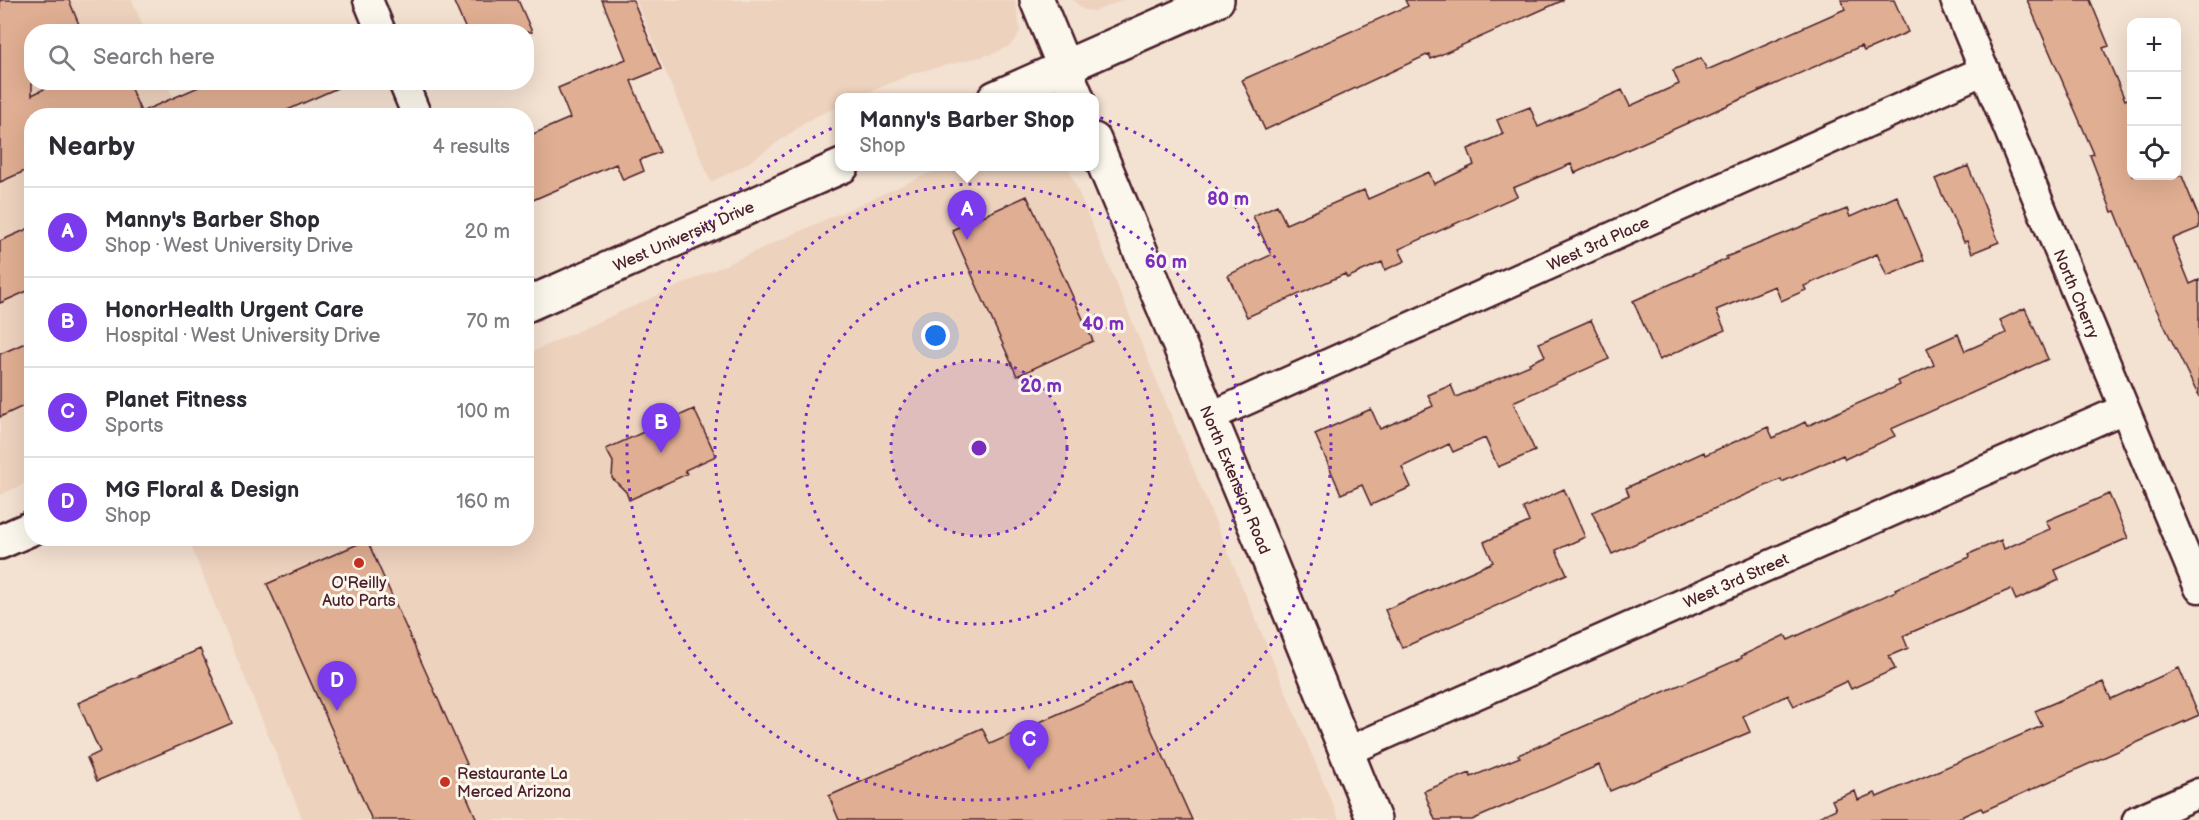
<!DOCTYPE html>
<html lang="en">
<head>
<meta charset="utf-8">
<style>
  :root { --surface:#fff; --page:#f7f7f7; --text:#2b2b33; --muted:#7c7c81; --line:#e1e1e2; --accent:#7c3aed }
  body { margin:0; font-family:"Balsamiq Sans",sans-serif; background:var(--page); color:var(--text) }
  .controls { position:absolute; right:18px; top:18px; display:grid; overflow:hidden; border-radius:12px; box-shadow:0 6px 24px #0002 }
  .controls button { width:54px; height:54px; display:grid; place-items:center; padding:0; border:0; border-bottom:2px solid var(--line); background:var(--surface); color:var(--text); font:30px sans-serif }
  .you { position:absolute; left:936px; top:336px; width:21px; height:21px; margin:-15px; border:4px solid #fff; border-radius:50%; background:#1a73e8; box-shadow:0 0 0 9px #1a73e833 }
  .badge { display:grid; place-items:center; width:39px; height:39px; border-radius:50%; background:var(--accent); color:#fff; font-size:20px; font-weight:700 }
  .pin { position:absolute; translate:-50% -50px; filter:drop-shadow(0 2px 3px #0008) }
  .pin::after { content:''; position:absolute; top:32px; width:21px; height:18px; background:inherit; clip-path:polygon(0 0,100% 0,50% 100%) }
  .popup { position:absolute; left:835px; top:93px; width:264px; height:78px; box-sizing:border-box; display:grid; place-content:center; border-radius:12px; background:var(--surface); filter:drop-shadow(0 2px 4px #0005); font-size:20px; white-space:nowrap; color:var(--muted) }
  .popup b { font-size:22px; color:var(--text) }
  .popup::after { content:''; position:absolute; left:50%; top:100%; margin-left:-12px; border:12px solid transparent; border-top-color:var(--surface) }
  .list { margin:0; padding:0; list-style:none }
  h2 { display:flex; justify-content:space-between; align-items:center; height:78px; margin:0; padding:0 24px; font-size:26px }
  h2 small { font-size:20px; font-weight:400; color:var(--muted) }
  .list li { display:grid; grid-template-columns:39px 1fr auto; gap:18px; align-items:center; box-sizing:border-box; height:90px; padding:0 24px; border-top:2px solid var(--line) }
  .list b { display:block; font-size:22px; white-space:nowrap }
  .list p { margin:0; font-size:20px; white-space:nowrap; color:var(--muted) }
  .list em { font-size:20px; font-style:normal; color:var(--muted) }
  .icon { flex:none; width:33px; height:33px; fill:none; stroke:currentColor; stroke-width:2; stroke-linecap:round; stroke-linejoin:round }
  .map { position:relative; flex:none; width:2199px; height:820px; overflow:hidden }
  .search { position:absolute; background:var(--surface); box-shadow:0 6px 24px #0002; left:24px; top:24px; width:510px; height:66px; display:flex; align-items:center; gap:15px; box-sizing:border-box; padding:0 21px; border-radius:24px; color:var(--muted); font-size:22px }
  .panel { position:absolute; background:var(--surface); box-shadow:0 6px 24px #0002; left:24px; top:108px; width:510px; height:438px; border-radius:24px }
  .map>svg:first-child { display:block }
  .built { fill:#edd2be }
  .building { fill:#e0ae92; stroke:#4a1f2b; stroke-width:1.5 }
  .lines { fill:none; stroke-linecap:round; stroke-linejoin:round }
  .street-casing { stroke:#4a1f2b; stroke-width:33 }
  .secondary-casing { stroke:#4a1f2b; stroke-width:38 }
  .street { stroke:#fbf7ec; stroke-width:28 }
  .secondary { stroke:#fbf7ec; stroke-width:33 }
  .ring { fill:none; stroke:#7b2cbf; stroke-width:3; stroke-dasharray:3 6 }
  .poi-dot { fill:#c8321e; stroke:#fbf7ec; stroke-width:2 }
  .labels { text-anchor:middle; stroke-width:6; stroke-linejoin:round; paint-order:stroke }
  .street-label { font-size:16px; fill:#4a1f2b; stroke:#fbf7ec }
  .poi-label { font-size:16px; fill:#4a1f2b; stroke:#fbf7ec }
  .centre { fill:#7b2cbf; stroke:#fbf7ec; stroke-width:3 }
  .ring-label { font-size:18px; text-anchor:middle; font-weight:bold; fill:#7b2cbf; stroke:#fbf7ec; stroke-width:6; stroke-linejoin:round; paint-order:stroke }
</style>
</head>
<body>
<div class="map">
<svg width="2199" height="820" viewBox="0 0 2199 820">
  <rect width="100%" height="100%" fill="#f3e1d1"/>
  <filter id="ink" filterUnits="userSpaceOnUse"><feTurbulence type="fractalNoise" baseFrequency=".0167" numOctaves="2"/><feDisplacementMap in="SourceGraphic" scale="12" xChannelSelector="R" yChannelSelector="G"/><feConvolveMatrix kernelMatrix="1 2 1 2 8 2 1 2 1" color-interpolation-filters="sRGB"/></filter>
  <g filter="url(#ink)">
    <!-- built -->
    <path class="built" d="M0,0h132l13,31 -113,1v50l135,1 14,32 -149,1 -1,365 -31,14z
      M636,0h379l5,30 -3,8 -8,8 -17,8 -78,19 -56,24 -18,1 -1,8 -27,12 -67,47 -34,17z
      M1073,0h50l-28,11 -11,-1z
      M943,167h125l271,653h-1036l-115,-281 338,-1 1,-184z"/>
    <!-- building -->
    <path class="building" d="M0,0h69l13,32h-50v63l26,-13h70l13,30 69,-30h141l-77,34h-242v52l-32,14z
      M453,0h65l14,32h-65z
      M602,0h31l28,69 -30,12 29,71 -20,8 4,11 -21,9 -7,-16 -90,39v-66l44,-19 -12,-30 68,-29z
      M1405,0h159l-133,59 -2,-5 -164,76 -23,-50 166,-74z
      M1841,0h53l14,32 -44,19 -3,-5 -286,127 -4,-9 -58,24 4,8 -118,53 6,12 -20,9 -3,-8 -35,16 -2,-4 -98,43 -19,-42 43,-20 -18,-39 24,-11 9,19 78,-34 4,9 61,-27 5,12 40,-19 -6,-16 35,-15 -6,-14 33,-13 8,20 84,-37 8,16 49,-22 -6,-14 28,-12 6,12 138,-61z
      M2027,0h63l19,46 -6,2 22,52 7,-3v79h50l17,42v10l-27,11 18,45 9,-4v117l-53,-109 -31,-77 -3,1 -22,-57 4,-1z
      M1968,166l31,76 -27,11 -5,-12 -3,1 -29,-63z
      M1027,196l66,145 -76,35 -65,-146z
      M1897,196l27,64 -37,16 -10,-22 -73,32 2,4 -25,11 -6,-15 -59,24 9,20 -66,30 -26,-59 94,-42 -1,-2 72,-29 49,-19 3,8z
      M32,227v62l-32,14v-62z
      M2025,308l23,51 -157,70 4,7 -50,23 -2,-4 -61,27 -1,-3 -169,75 -20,-42 37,-17 -3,-7 78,-36 1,3 63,-28 5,11 32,-16 2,4 93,-41 -2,-4 36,-16 -7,-17 31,-14 7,17 41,-18 -6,-13z
      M1591,320l18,39 -96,43 22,49 -37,16 -13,-29 -32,14 -4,-8 -47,23 9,20 -40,18 -9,-20 -21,9 -26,-60 56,-25 9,20 53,-23 -5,-11 23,-10 5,12 74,-32 -1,-2 16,-7 -6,-13z
      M32,340v62l-32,15v-63z
      M694,409l22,47 -31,14 2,4 -58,26 -3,-8 -14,-14 1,-16 -7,-13z
      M1564,489l21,48 -29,13 11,24 -165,74 -17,-38 108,-48 -9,-20 45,-20 -6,-14z
      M2109,494l19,44 -73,32 4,10 -43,20 -5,-11 -108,47 5,12 -19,8 6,13 -44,20 -4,-8 -53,25 -6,-11 -45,21 7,16 -140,59 -11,-26 -127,55h-37l-11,-29 46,-18 1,4 49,-20 -2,-2 224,-97 -1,-2 44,-21 3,5 108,-49 -1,-2 75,-32 -1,-3 32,-14 3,9 46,-20 -4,-8z
      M367,540l100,224 -12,5 22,51h-105l-105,-236z
      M200,649l32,74 -135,58 -10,-23 13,-6 -22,-49z
      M2179,668l20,47 -216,96 -2,-3 -27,12h-142l24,-11 -4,-9 23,-9 3,9 17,-7 2,4 165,-71 -7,-15 68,-29 8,17z
      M1130,682l62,138h-353l-10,-24 153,-68 8,16z"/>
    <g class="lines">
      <defs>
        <g id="street">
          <path d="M368,0l13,32"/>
          <path id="s1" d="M1955,0l244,588"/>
          <path d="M403,82l14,34"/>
          <path id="s2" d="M1209,417l776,-347"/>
          <path id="s3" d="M1346,752l778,-343"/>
          <path d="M2137,820l62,-27"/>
        </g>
        <g id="secondary">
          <path d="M1037,0l40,98"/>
          <path d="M995,98l222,-98"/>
          <path id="s4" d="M1094,140l169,405 111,275"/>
          <path id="s5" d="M526,305l316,-139"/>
          <path d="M0,542l32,-14"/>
        </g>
      </defs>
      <!-- street casing -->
      <use href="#street" class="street-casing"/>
      <!-- secondary casing -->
      <use href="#secondary" class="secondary-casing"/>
      <!-- street -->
      <use href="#street" class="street"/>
      <!-- secondary -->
      <use href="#secondary" class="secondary"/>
    </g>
  </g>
  <!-- distance rings -->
  <circle cx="979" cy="448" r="88" fill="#7b2cbf" fill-opacity=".12"/>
  <g class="ring">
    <circle cx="979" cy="448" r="88"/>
    <circle cx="979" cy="448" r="176"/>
    <circle cx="979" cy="448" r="264"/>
    <circle cx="979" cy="448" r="352"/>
  </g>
  <!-- markers -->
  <g class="poi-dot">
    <circle cx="359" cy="563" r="6"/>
    <circle cx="445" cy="782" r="6"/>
  </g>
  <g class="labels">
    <!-- street labels -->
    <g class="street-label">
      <text dy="6" stroke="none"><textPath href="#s5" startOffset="172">West University Drive</textPath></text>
      <text dy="6" stroke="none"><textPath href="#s2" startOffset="426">West 3rd Place</textPath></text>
      <text dy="6" stroke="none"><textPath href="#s1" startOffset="318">North Cherry</textPath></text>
      <text dy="6" stroke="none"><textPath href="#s4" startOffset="368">North Extension Road</textPath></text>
      <text dy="6" stroke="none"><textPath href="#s3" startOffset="426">West 3rd Street</textPath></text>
    </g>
    <!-- poi labels -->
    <g class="poi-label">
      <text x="359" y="588">O'Reilly<tspan x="359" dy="18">Auto Parts</tspan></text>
      <text x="457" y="779" text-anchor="start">Restaurante La<tspan x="457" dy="18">Merced Arizona</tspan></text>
    </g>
  </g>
  <circle cx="979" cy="448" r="9" class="centre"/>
  <g class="ring-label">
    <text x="1228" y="205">80 m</text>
    <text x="1166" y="268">60 m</text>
    <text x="1103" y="330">40 m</text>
    <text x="1041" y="392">20 m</text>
  </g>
</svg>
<div class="controls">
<button>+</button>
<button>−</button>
<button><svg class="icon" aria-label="locate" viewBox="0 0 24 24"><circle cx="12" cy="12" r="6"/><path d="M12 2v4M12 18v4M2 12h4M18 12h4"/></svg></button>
</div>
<div class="you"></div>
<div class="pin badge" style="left:967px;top:240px">A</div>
<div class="popup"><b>Manny's Barber Shop</b>Shop</div>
<div class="pin badge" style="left:661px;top:453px">B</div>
<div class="pin badge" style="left:1029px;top:770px">C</div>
<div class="pin badge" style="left:337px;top:711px">D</div>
<div class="search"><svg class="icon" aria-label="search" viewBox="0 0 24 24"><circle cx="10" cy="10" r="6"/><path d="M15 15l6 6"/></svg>Search here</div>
<section class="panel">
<h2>Nearby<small>4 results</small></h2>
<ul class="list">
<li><span class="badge">A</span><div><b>Manny's Barber Shop</b><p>Shop · West University Drive</p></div><em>20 m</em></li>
<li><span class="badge">B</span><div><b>HonorHealth Urgent Care</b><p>Hospital · West University Drive</p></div><em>70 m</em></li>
<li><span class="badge">C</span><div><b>Planet Fitness</b><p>Sports</p></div><em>100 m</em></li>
<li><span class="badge">D</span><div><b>MG Floral &amp; Design</b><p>Shop</p></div><em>160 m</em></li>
</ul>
</section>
</div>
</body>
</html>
